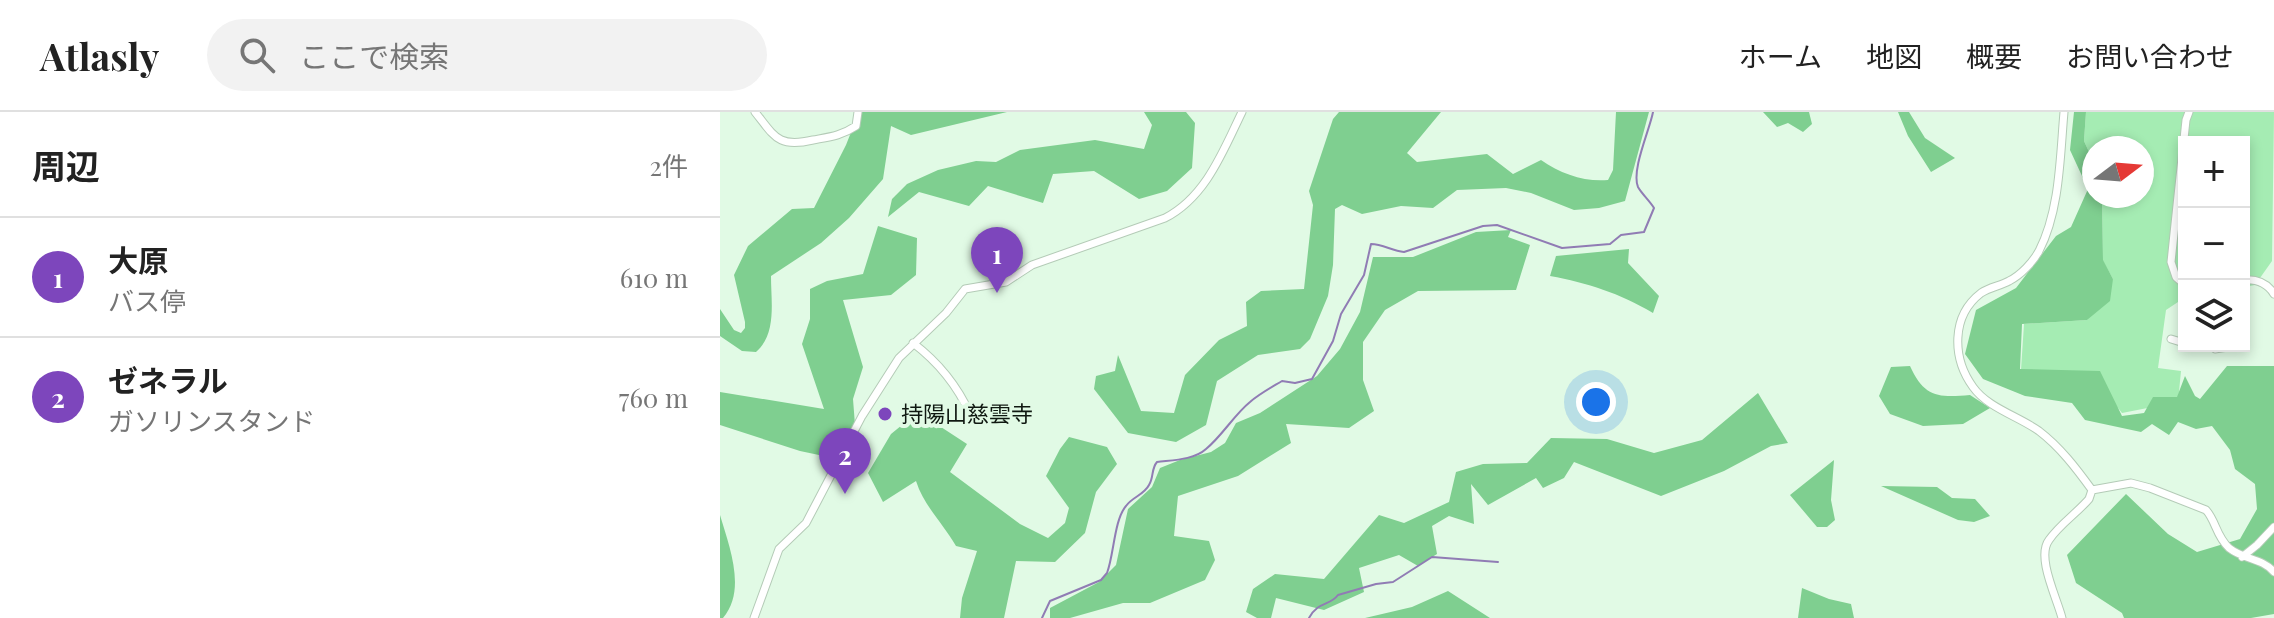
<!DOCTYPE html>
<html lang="ja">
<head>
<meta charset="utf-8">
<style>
  :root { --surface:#fff; --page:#f2f2f2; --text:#222; --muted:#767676; --line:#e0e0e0; --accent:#7d46bc }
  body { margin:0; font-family:"Playfair Display","Noto Sans JP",serif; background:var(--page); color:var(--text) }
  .controls { position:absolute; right:24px; top:24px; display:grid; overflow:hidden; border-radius:0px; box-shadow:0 4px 12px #0003 }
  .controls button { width:72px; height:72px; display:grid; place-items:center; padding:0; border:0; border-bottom:2px solid var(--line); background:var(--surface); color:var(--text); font:40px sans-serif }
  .compass { position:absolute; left:1362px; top:24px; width:72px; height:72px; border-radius:50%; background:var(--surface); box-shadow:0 4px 12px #0003; rotate:74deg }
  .you { position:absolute; left:876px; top:290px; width:28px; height:28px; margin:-20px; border:6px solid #fff; border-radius:50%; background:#1a73e8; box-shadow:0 0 0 12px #1a73e833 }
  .badge { display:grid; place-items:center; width:52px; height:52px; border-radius:50%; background:var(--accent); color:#fff; font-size:26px; font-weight:700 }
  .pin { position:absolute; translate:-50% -66px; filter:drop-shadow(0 2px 4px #0008) }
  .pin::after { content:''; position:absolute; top:42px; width:28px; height:24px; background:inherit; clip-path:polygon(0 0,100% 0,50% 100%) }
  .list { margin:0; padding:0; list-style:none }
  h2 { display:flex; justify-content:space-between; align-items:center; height:104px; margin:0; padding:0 32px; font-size:34px }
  h2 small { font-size:26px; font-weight:400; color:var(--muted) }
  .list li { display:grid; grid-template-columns:52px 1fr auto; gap:24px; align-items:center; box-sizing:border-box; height:120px; padding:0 32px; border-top:2px solid var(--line) }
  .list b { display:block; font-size:30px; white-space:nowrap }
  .list p { margin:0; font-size:26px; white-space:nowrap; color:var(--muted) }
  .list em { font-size:26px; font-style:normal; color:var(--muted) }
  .icon { flex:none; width:44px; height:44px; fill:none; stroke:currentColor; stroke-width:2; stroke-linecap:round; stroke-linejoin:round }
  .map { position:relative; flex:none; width:1554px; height:506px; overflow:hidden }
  header { display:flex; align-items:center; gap:48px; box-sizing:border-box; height:112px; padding:0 40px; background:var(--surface); border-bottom:2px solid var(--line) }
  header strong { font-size:38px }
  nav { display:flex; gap:44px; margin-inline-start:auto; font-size:28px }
  .search { width:560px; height:72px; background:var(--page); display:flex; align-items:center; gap:20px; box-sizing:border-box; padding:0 28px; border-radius:44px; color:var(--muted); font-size:30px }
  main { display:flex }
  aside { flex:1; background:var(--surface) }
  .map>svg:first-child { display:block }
  .green { fill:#a5ecb3 }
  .forest { fill:#7fcf90 }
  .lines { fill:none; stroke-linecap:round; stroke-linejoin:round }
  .stream { stroke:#907cb4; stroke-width:2 }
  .minor-casing { stroke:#b4cbb7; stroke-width:9 }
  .minor { stroke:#fff; stroke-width:7 }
  .poi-dot { fill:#7d46bc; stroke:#e1fae5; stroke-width:3 }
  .labels { text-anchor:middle; stroke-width:8; stroke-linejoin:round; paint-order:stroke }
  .poi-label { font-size:22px; fill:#0f1811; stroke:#e1fae5; text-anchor:start }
</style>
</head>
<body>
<header>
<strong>Atlasly</strong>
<div class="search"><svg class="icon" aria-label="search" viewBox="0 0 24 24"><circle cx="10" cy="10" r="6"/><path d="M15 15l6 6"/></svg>ここで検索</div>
<nav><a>ホーム</a><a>地図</a><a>概要</a><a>お問い合わせ</a></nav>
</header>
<main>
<aside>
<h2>周辺<small>2件</small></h2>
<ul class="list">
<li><span class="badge">1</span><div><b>大原</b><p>バス停</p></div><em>610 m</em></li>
<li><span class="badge">2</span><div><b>ゼネラル</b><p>ガソリンスタンド</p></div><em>760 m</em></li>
</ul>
</aside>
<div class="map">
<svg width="1554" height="506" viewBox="0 0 1554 506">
  <rect width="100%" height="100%" fill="#e1fae5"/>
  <!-- green -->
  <path class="green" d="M1366,0h188l-2,149 -17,24 -11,2v-145h-60v156l-18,12 -8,58 23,3 -3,31 -56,11 -15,-19 -86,-24 3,-46 63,-4 26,-41 -10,-18 -1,-65h40v-48h-48v15l-10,-22z"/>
  <!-- forest -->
  <path class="forest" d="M139,0h148l-96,23 -20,-9 -8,53 -34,39 -28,25 -50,33c0,26 6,58 -15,76l-14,-1 -22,-15v-27l14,21 7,3 4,-5v-6l-11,-47 14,-29 44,-37 22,-1 32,-63z
    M424,0h42l9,11 -3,45 -25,23 -28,8 -45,-28 -41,3 -10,29 -55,-17 -19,20 -50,-14 -31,25 4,-18 15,-15 31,-14 38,-9 20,1 24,-12 75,-10 49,9 8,-24z
    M619,0h102l-34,41 10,9 70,-8 26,20 28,-14c20,14 43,22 67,20l5,-10 3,-58h33l-24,89 -26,7 -25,2 -43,-17 -25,-5 -49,2 -24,18 -32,-2 -39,8 -20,-9 -7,4 -2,56 -5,31 -18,43 -10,10 -42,6 -41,26 -11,44 -30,17 -48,-9 -34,-44 2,-13 19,-5 3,-16 23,56 33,2 11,-38 34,-35 28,-14 -1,-24 15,-11 43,-2 9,-84 -4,-14 24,-72z
    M1043,0h46l3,12 -9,8 -15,-9 -11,4z
    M1178,0h11l16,26 30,20 -24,14 -23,-36z
    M1354,0h12l-2,29 10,22v33h8l1,64 10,19 -3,22 -23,19 -65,4 -2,45 80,2 22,45 22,-3 9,-16h24l8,-21 10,20 5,3 27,-33h47v248l-23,4h-127l-2,-5 -46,-30 -9,-28 59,-61 42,40 29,18 43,-13 17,-30 -2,-25 -20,-15 -5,-19 -18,-24 -16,3 -18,-7 -9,13 -17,-11 -11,8 -56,-12 -13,-17 -47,-7 -42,-17 -18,-25 11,-44 40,-22 40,-52 15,-9 17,-38 -18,-39z
    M158,114l39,12 -1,37 -25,20 -48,5 20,67 -10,32 2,26 -17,34 -38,-8 -80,-26v-33l104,17 -22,-65 8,-25v-30l17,-8 36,-7z
    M791,118l-3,7 22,8 -14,45 -98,1 -33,19 -22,32v38l11,31 -25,17 -63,-4 5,19 -53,33 -60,20 -4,40 35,5 6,19 -10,20 -55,23h-27l-53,15h-20v-10l49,-26 17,-17 12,-56 24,-22 8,-19 20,-8 31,-8 14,-9 11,-20 24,-10 57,-37 23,-27 20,-37 13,-55h40l63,-25z
    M909,137l-1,14 31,33 -6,17c-34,-20 -65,-30 -103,-37l6,-20z
    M1190,254c14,31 28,32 60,29l20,13 -27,16 -40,2 -33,-12 -11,-18 12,-29z
    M1038,281l30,50 -17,3 -47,25 -63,25 -87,-34 -10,16 -21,10 -7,-10 -48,27 -17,-21 3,40 -25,-8 -17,10 5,28 -19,12 -19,-11 -40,13 5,24 -40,18 -48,-12 -5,20h-14l-11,-6 7,-23 22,-15 49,5 55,-64 25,8 45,-21 7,-30 27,-8 44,-1 24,-25 56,1 47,14 48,-13z
    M198,300l49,32 -17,28 70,52 28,14 17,-15 4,-15 -23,-32 14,-27 9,-12 38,10 10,17 -21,28 -11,41 -30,29 -39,-1 -12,57h-44l2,-20 15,-47 -21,-5c-14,-24 -32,-40 -40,-65l-33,21 -15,-29 23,-39z
    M1114,348l-3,40 4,20 -8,7h-10l-27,-32z
    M1161,374l56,1 15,11 23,1 15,17 -16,6 -16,-2z
    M0,403c9,31 27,75 3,103h-3z
    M1082,476l27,11 22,5 3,14h-56z
    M728,479l42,27h-125l47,-11z"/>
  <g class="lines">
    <!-- stream -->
    <path class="stream" d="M322,506l8,-17 51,-21 6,-7c7,-18 7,-53 19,-67 6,-9 18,-11 23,-21 5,-8 2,-16 8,-23 15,-2 37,-2 49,-13 16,-13 28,-34 44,-47 9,-8 22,-15 32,-21l13,2 17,-4 21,-38 8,-27 23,-39 7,-31c12,0 21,7 33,8l79,-26 14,-1 65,23 48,-4 11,-9 23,-3 10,-24c-4,-7 -13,-15 -16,-21 -7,-17 12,-58 15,-75
      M589,506c9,-17 21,-12 29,-23l38,-11 17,-2 39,-25 66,5"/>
    <defs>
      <path id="minor" d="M35,0c20,25 23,36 58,28 16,-3 28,-4 43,-14l2,-14
        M1524,168c13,-1 23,3 30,14
        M1464,172l-8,-7 -5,-15 15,-142 3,-8
        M1451,227l13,4
        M193,231c25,19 44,42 57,71
        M1472,234h4
        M1491,234l4,3 19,-3
        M1372,378l39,-7 19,5 56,22c10,11 10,26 23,38 15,12 33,10 45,24
        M1522,445l15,-12 17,-18
        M34,506l25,-69 27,-26 56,-107 37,-58 47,-45 19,-24 41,-7 26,-17 133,-47c41,-21 58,-67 77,-106
        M1342,506c-5,-20 -26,-61 -13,-78 10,-15 28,-27 40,-41l3,-9c-16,-22 -32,-43 -53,-59 -21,-15 -51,-23 -66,-44 -21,-29 -22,-71 8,-94 9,-6 19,-7 28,-12 12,-6 24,-19 30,-30 21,-41 21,-94 25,-139"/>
    </defs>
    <!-- minor casing -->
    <use href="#minor" class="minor-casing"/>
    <!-- minor -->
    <use href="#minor" class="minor"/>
  </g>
  <!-- markers -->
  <circle class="poi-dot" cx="165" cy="302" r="8"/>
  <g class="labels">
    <!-- poi labels -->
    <g class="poi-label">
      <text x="181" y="310">持陽山慈雲寺</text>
    </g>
  </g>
</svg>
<div class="controls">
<button>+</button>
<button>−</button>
<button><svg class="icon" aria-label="layers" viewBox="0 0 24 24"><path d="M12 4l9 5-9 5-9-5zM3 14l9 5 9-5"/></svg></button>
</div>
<svg class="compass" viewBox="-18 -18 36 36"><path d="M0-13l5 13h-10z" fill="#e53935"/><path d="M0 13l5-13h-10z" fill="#767676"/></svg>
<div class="you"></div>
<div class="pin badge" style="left:277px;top:181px">1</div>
<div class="pin badge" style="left:125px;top:382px">2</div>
</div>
</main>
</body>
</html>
